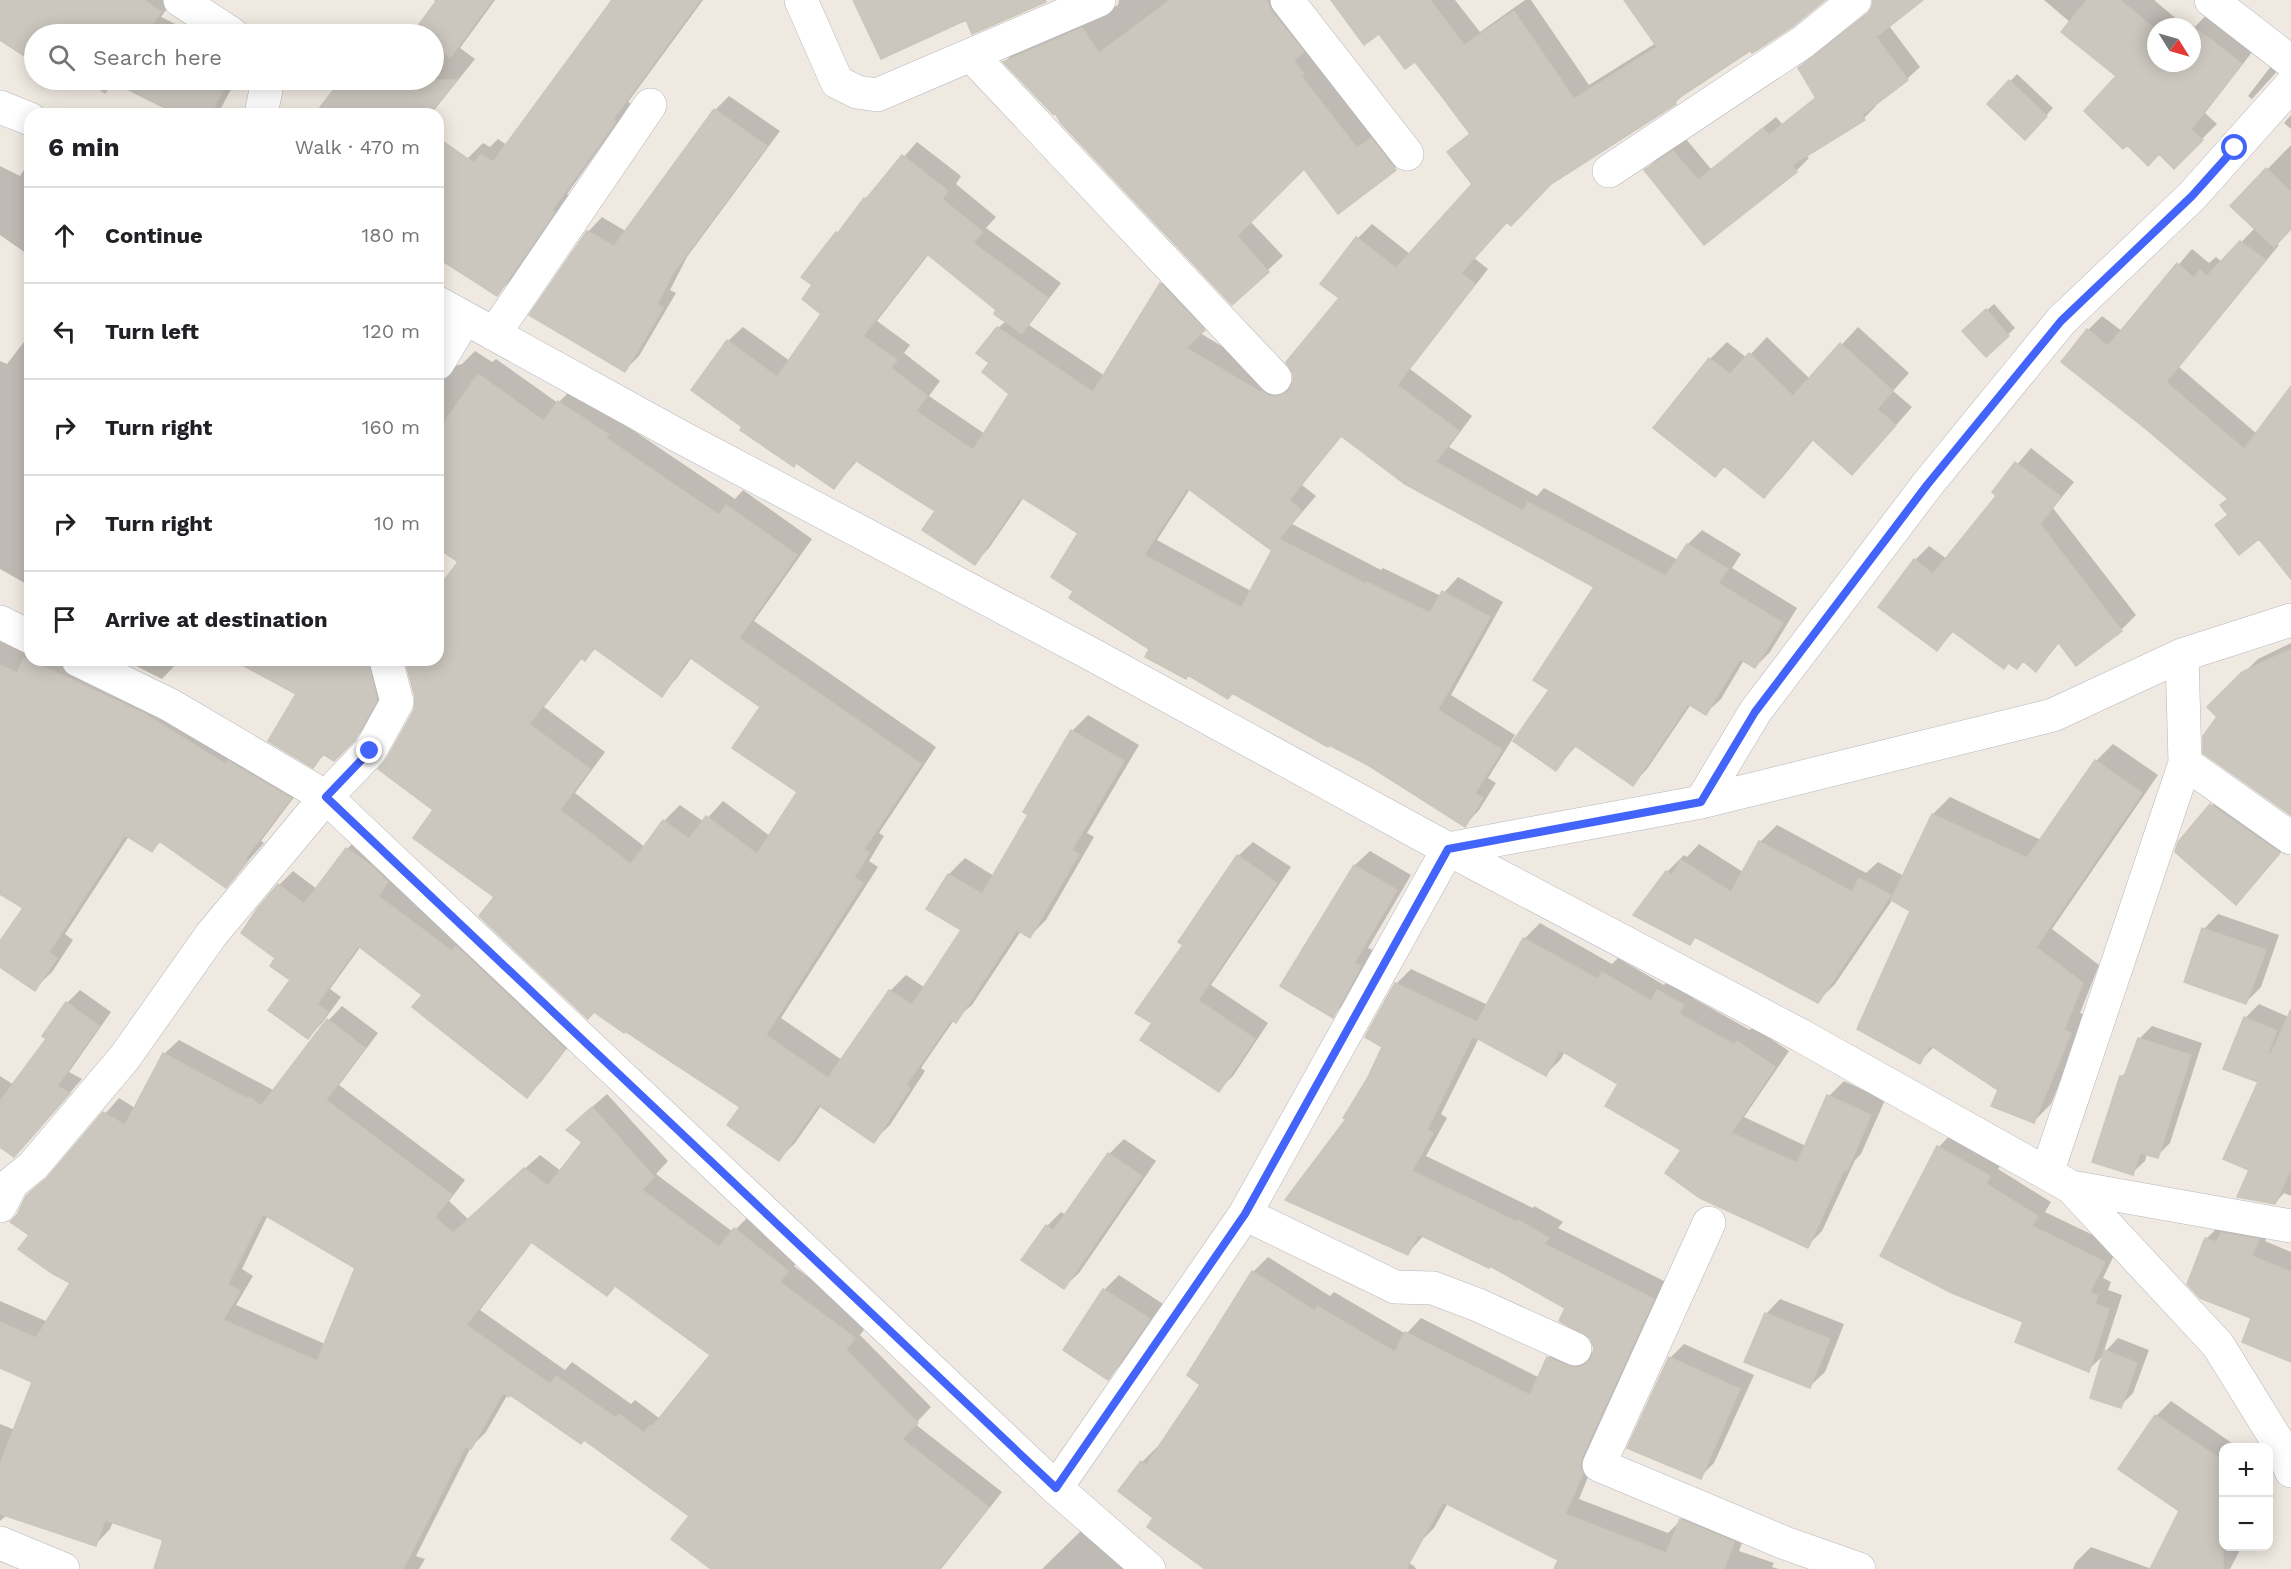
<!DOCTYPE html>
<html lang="en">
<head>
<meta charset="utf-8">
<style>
  :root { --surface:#fff; --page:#f6f6f6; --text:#202124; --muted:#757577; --line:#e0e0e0 }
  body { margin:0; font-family:"Work Sans",sans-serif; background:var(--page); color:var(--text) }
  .controls { position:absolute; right:18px; bottom:18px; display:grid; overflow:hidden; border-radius:12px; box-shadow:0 3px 15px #0003 }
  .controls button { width:54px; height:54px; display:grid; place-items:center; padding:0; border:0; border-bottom:2px solid var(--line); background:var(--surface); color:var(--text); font:30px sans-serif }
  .compass { position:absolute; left:2147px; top:18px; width:54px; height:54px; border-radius:50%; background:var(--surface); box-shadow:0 3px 15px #0003; rotate:127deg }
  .stop { position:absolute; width:18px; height:18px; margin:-14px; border:4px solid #4264fb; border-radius:50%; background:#fff }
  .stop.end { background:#4264fb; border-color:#fff; box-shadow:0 2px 6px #0008 }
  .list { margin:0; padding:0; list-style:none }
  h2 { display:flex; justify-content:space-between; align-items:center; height:78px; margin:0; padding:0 24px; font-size:26px }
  h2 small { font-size:20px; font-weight:400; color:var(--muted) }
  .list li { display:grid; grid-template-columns:39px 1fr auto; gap:18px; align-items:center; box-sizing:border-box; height:96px; padding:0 24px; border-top:2px solid var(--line) }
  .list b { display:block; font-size:22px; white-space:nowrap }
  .list em { font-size:20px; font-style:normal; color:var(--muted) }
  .icon { flex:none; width:33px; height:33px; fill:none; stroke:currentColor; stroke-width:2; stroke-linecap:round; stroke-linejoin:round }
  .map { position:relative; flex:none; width:2291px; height:1569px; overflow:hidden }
  .search { position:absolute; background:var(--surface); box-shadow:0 3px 15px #0003; left:24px; top:24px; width:420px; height:66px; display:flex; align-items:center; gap:15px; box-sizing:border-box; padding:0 21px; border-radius:33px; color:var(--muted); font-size:22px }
  .panel { position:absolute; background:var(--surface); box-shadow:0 3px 15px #0003; left:24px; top:108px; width:420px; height:558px; border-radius:18px }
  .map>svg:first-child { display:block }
  .shadow { fill:#0003; fill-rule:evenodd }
  .building { fill:#cbc7bf; stroke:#cbc5ba; stroke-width:1.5; fill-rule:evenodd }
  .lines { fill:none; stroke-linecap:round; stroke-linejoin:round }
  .minor-casing { stroke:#b4b7c1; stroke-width:34 }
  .minor { stroke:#fff; stroke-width:33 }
  .route { stroke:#4264fb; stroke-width:8 }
</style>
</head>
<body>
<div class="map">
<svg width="2291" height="1569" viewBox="0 0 2291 1569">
  <rect width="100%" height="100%" fill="#efe9e1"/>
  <!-- shadow -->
  <path class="shadow" d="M0,0h173l-12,17 35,17h-162v26l-34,-22z
    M434,0h61l-35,48 15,11 -44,55h-47l-19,-16 14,-18h55v-46h-21l24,-31z
    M615,0h88l-75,102 3,2 -64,90 2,1 -56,83 -16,16 -59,-38v-98l29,1 16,-16 7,4 8,-8 9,6z
    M1119,0h171l119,154 -14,14 -57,44 -34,-45 -54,54 33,35 -51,47 -177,-192 -50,-49 14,-15 99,-42z
    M1348,0h107l25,32 45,-32h6l58,85 67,-42 -30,-43h197l-135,90 -13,13 -124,80 -43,37 -34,38 14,11 -78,100 62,47 -23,31 88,49 7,-8 134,72 10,-16 14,-14 39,24 -9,14 65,40 -27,44 -15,15 -11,-7 -23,39 -15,14 -15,-9 -44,65 -14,15 -56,-39 -21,24 -5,-79 46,-104 -255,-151 -40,50 14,11 -24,28 89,46 2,-2 58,28 17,-19 45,25 -52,93 64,40 -27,43 8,5 -17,27 -14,15 -97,-61 -217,-116 -76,-57 5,-58 -56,-36 -35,51 -14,15 -38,-52 -79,-51 -24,27 -90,-60 -16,-86 15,-14 47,34 33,-47 -8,-29 22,-52 80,-91 44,34 -5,8 40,33 -10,11 75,55 -32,42 76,51 56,-92 14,-14 43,45 -18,18 76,46 9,3h10l46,-84 17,-60 14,-14 38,30 64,-70 -25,-32 22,-20 -56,-73 -36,-27zM929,254l69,56 8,11 -8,7 -7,34 20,31 -26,41 -56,-38 11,-15 -36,-28 6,-8 -33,-24zM1190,489l87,54 -26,48 -94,-51z
    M2044,0h110l32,27h-30v36h36v-33l18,-19 46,36 -51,66 12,11 -43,43 -56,-91 -47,-53z
    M1875,7l45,60 -13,12 -32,25 1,2 -12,12 -58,37 3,3 -13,13 -91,72 -59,-73 12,-12 28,-19 25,30 65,-52 6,7 35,-28 -17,-28 12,-12z
    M2275,61l7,5 -30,33 -4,-3z
    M2017,74l36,34 -28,30 -36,-34z
    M89,80h147l-16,30 -4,4h-36l-65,-33 -10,10z
    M729,96l51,35 -93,126 -17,33 6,3 -37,63 -14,14 -94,-55 57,-83 14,-15 25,15 88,-122z
    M2291,115v14l-7,-6z
    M2291,145v83l-15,15 3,2 -100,122 78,67 34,-35v172l-31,-35 -43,-11 11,-11 1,-16 -141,-168 14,-14 20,15 70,-82 17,14 7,-6 6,5 33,-34 -23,-22z
    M30,161v95l-30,-21v-69l20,10z
    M1994,304l21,24 -29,27 -15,-31z
    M1858,327l51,46 -16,18 19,16 -43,49 -17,17 -38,-34 -33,40 -18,17 -38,-31 -10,10 -5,-116 17,-17 20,16 20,-21 43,42z
    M30,334v252l-30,-17v-208l7,3z
    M475,351l17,11 4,-3 62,44 18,-18 45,37 114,77 8,-9 69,49 -58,82 182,126 -57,86 5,3 -15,25 9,6 -97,151 61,42 48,-69 16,-16 19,13 38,-58 -35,-21 21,-35 16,-16 29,18 36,-62 42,-83 16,-16 51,30 -52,88 7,4 -48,83 -16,16 -9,-5 -49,74 -18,15 -33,48 4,3 -35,54 -17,16 -52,-35 -26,37 -16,16 -37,-53 -246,-209 -61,-88 -47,-48 27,-50 2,-14 -10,-37h31v-69l23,-30 -23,-15v-190l16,10 8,-2zM596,648l65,47 16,-17 15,-21 70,50 37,84 -29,45 -47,-35 -19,21 -24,-17 -16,16 -19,26 -70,-54 30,-41 -61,-45 39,-50 2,2z
    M2031,448l43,34 -21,26 83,107 -15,15 -45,34 -16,-22 -24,28 -12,-10 -70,-29 -17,18 -22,-89 14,-14 18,13 51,-63 -4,-4z
    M0,641l30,13v6h54l223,120 -46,61 3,2 -38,43 -65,-45 -9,9 -23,-14 -64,98 8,6 -21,32 -18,17 -34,-24v-22l25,-35 -25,-16z
    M2291,643v171l-72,-97 -10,-10 49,-48z
    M124,660h56l-18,19z
    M236,660h151l5,22 -21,40 -37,37 -9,-5 -12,12 -15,-73z
    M2113,744l45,31 -106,154 47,36 -19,48 7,2 -36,89 -17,17 -34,-32 -65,-43 -16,16 -7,-152 -19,-11 -58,85 -17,17 -121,-65 -7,7 -23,-71 17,-17 3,2 12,-13 44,28 17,-30 17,-17 89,48 12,-11 26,14 29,-62 17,-17 91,43 55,-79z
    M2226,790l65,50 -55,63 -56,-60z
    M361,835l217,199 -37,48 -14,14 -103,-101 -63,-49 -31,43 11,8 -19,26 -14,14 -16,-58 -14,-21 -35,-26 36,-47 14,-14 24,18 30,-40z
    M1253,842l38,25 -80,118 57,38 -35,53 -15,14 -33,-146 53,-88z
    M1370,851l41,24 -43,73 7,3 -28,50 -15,15 -50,-30 73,-121z
    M2218,914l61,21 -18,52 -15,15 -42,-73z
    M1540,923l72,41 6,-6 46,27 9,-9 25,14 -5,8 57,32 3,-3 36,24 -45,66 62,29 23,-50 15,-15 41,19 -24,54 -6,6 -33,71 -15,15 -124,-96 -63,-66 -55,-33 -4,8 -15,15 -67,-36 -38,76 6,4 -21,38 107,52 1,-2 29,16 -5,6 110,55 -89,216 89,34 9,-9 2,1 2,-5 15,-15 52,22 -9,24 35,12 -2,4 7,2h-223l4,-10 -112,-56 -14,25 -15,15 -70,-15 65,38 2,3h-208l-53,-51 -13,-56 15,-15 2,2 44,-64 50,-113 15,-15 62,39 4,-4 72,42 15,-16 119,60 8,-20 15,-16 20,10h11l1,-6 -4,-9 -24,-30 -76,-43 -67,-29 -16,18 -60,-134 36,-72 12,-63 15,-15 77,36 37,-67z
    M80,990l31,22 -42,60 13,7 -55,63 -27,4v-70l14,9 35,-46 18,-36z
    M2259,1004l32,14v178l-7,-3 -9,10 -24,-33 9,-89 -15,-63z
    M342,1006l36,27 -39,52 126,95 -16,21 19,18 72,-64 21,16 23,-29 -1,-27 24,-21 61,67 -12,13 77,58 17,-17 52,41 -8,10 75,57 -9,12 71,72 -16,17 87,68 -61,77h-228l-22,-54 -107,-76 -74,-46 -2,1 -22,38 -15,15 -55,109 9,3 -6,10h-263l9,-30 -52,-18 -3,8 -14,15 -89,-29 -7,6v-97l15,6 19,-48 -34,-15v-66l48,21 25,-40 -42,-47 24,-64 64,-73 16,10 29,-54 15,-14 96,51 53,-70zM268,1215l89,52 -32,77 -89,-39 17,-29 -11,-7zM533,1241l83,44 96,69 -53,64 -24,-18 -4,4 -59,-42 -7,8 -85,-60z
    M2152,1026l50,17 -32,100 -13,13 -10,-3 -2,8 -13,12 -10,-97 6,-6 11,-31z
    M1952,1133l51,28 -5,8 53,33 -6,10 73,35 -15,31 8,4 -3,8 14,5 -19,59 15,-16 31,12 -16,43 -13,13 -15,-52 -17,16 -63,-48 -143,-66 57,-109z
    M1124,1139l32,22 -77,112 -15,14 -17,-61 14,-14 5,3 43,-61z
    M2221,1224l52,1 -8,16 26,11v98l-38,-33 -47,-78z
    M1119,1275l44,29 -41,59 -14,15 -43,-28 39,-60z
    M1780,1299l64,25 -19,48 -15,14 -44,-72z
    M1684,1344l70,31 -40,88 -14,14 -30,-119z
    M2171,1401l68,47h-15v98h18l-12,23h-157l3,-7 15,-15 61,22 29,-59 -25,-94z
    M1088,1524l45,45h-91z"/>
  <!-- building -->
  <path class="building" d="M0,0h144l17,12 -15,22h-112v28l-34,-22z
    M437,0h55l-42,58 -16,-13v-11h-15l-5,-3z
    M612,0h88l-87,119 3,2 -64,89 3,2 -58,84 -59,-38v-120l36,25 7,-9 12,8z
    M853,0h192l1,2 -74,32 -6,-14 -85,39z
    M1170,0h96l6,12 32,40 -10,9 10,13 -3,2 56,72 14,-10 25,32 -58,44 -34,-45 -67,67 32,36 -37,33 -171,-182 -6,-10 -2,1 -50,-52 79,-34 17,25z
    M1331,0h99l34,45 50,-34 60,88 83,-52 -33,-47h201l-33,27 -40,26 -1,-3 -77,51 2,3 -125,80 -40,42 -4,-4 -46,51 14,11 -78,101 62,46 -23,31 87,49 5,-9 138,74 21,-32 41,25 -10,14 65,40 -28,45 -15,-9 -34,56 -18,-11 -55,82 -59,-41 -18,26 -43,-30 36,-51 -16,-10 61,-93 -189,-103 -64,-48 -52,64 13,11 -23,28 87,45 1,-2 63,31 12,-22 48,26 -52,93 64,40 -27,43 8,5 -18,29 -97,-62 -39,-20 -1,2 -96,-54 -4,6 -40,-24 -2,4 -41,-22 4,-8 -80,-51 4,-7 -22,-14 27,-44 -57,-36 -46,68 -53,-35 13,-19 -80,-51 -21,29 -38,-26 -2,4 -54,-37 2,-3 -51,-37 36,-50 50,37 44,-63 -19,-15 10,-14 -11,-8 35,-45 2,1 26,-35 2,1 36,-44 46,36 -6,8 41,33 -10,11 75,55 -26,36 -28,-20 2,-4 -69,-56 -64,82 34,24 -6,8 36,28 -11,15 57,39 36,-56 -27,-22 7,-9 -13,-10 21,-26 96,65 67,-109 45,47 -19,18 74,44 2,-1 7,5h10l8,-4 6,-8v-10l-7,-12 53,-64 -19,-14 36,-47 40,31 76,-84 -25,-32 23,-18 -29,-39 -26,-33 -10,7 -26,-35 -15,11zM1187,488l84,62 2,-2 -32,60 -97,-53z
    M1873,0h50l-47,37 32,43 -46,35 3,5 -73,45 5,7 -93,73 -60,-75 29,-19 25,29 65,-52 6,7 47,-37 -18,-30 69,-53 5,-8z
    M2087,0h33l36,30v33h36l1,-37 49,38 -51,65 12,11 -29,29 -15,-15 -11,12 -21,-21 -4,4 -39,-38 32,-35 -55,-44z
    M86,80h142l-17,34h-34l-64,-32 -8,11z
    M341,80h116l-27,34h-115z
    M2009,80l38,36 -22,24 -38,-36z
    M714,109l53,37 -94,127 -16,31 6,4 -38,64 -96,-57 58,-84 27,15z
    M2266,168l25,24v37l-17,18 -44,-41z
    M2240,241l26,19 -100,122 78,67 47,-63v193l-32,-40 -20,16 -24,-30 13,-10 -8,-10 8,-6 -82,-70 -85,-67 26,-33 21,17 69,-83 17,15 6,-8 7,6z
    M1986,309l23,27 -23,21 -24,-26z
    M1840,343l53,48 -16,18 19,16 -44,50 -40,-36 -48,59 -40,-32 -9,11 -62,-49 56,-70 21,16 19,-21 44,43z
    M478,374l66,47 14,-20 51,34 -3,3 113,77 7,-10 71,50 -58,83 182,126 -57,85 5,4 -15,25 9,5 -97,152 62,43 61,-88 23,15 49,-75 -35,-21 22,-35 34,20 46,-79 -5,-3 48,-82 53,31 -52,89 7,4 -49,84 -13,-8 -61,93 -5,-3 -45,65 4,3 -36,55 -56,-38 -39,56 -52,-36 13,-18 -115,-76 -1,2 -30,-21 -6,7 -109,-103 15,-19 -81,-59 20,-28 -55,-41 8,-9 28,-50 1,-13 -10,-37h33v-72l20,-26 -20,-14v-117zM594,648l68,49 27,-40 71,50 -28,41 65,44 -40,62 -51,-38 -17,23 -26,-19 -32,44 -71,-54 30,-41 -61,-45 52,-66 4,3z
    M2015,462l46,35 -21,27 82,107 -46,35 -18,-24 -22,30 -13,-11 -6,8 -9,-6 -4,6 -52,-38 -15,20 -59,-44 36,-48 19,15 63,-78 -4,-4z
    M2291,649v166l-88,-62v-17l14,-19 -10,-10 35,-35z
    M24,658l119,55 82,51 3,-3 63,37 -46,61 3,2 -22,27 -67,-47 -7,11 -27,-17 -76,117 8,6 -22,33 -35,-24v-26l23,-33 -23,-14v-229l17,8z
    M233,660h135l9,40 -22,40 -21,21 -11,-7 -10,14 -45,-27 28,-47z
    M2095,760l47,33 -106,154 47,36 -19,47 7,3 -37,90 -43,-17 7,-16 -68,-45 -10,19 -63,-35 53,-118 -19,-11 41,-86 95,44z
    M2210,804l70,49 -44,52 -61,-53 3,-10z
    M1759,841l93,51 7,-14 32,17 -73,108 -123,-66 -5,8 -57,-30 33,-44 6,4 9,-15 50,32z
    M346,848l27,19 15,15 -10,14 74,55 4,-5 109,103 -38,49 -115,-91 10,-12 -64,-49 -41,58 11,8 -20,27 -40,-29 22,-30 -20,-14 5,-8 -34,-25 16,-24 21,-25 26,20z
    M1237,855l40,28 -79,117 57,39 -36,53 -79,-52 12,-17 -17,-10 48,-68 -5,-3z
    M1354,865l43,25 -43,73 7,3 -28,52 -53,-32z
    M2202,928l64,22 -20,54 -62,-22z
    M1523,938l75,41 4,-7 49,29 6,-11 27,15 -5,9 56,31 2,-4 38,26 -44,66 66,30 30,-68 44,20 -24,56 -3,-1 -36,78 -108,-50 -35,-25 16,-23 -76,-44 13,-22 -58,-34 -14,26 -73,-40 -46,94 6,3 -21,38 105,51 1,-2 31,18 -5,6 110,55 -72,158 -2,9 3,8 -18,40 101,39 14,-34 54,23 -10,27h-170l4,-9 -115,-58 -37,67h-201l-58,-42 6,-9 -35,-27 23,-30 5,4 54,-80 -13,-10 65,-104 63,40 2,-5 78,46 10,-20 125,63 17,-38 20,9 9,2 9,-3 7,-8 2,-9 -4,-10 -31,-17 6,-13 -75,-42 -1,2 -71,-34 -10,21 -123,-55 61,-81 -3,-1 24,-39 15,-32 -17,-10 30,-54 82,39z
    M66,1002l33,24 -42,60 13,7 -56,64 -14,-10v-46l46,-62 -4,-3z
    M2291,1009v160l-16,35 -38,-7 12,-27 -26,-11 35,-77 -35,-13 21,-52 33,14 -9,22 3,1z
    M327,1019l38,29 -39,52 126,95 -17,22 18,16 71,-65 24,18 34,-44 -16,-12 26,-23 62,70 -12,13 77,57 15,-19 54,43 -8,11 75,56 -9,12 72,73 -16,16 87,68 -50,62h-228l-40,-30 18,-23 -105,-76 -3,4 -71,-49 -1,2 -6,-4 -32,56 -5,-3 -63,123h-249l9,-29 -58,-20 -9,26 -96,-32v-50l32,-82 -32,-14v-46l36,16 34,-55 -20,-11 -32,-23 11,-14 -19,-13 7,-7 9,-19 21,-18 56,-66 22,13 38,-72 85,46 1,-2 12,9zM263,1214l92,54 -38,93 -94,-41 17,-29 -12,-7zM531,1242l76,54 8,-10 95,69 -58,72 -2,-2 -6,8 -25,-19 -3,4 -60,-42 -6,8 -84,-59z
    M2138,1038l53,17 -33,103 -18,-5 -7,22 -41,-13 28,-86 4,1z
    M1937,1146l53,30 -4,8 52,32 -6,10 73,36 -15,30 8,4 -3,8 14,5 -20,63 -74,-30 8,-20 -71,-29 -72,-37z
    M1108,1153l34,23 -78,113 -43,-29 25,-35 7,6z
    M2221,1233l38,6 -7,17 39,16v90l-49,-20 9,-24 -51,-20 -13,-14 18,-46 11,4z
    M1103,1289l47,30 -42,61 -45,-30z
    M1765,1313l65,26 -20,49 -66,-26z
    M2104,1350l33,13 -16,45 -31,-10z
    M1669,1357l71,32 -39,90 -74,-31z
    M2155,1415l68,46v108h-73l29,-58 -61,-42z"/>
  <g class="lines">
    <defs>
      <path id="minor" d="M180,0l52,34
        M801,0l36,82 20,10 20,3 222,-95
        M1287,0l120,154
        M2211,0l80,62
        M971,55l304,323
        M0,107l30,12
        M261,114l7,-34
        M1609,171l194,-129 52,-42
        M438,303l239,132 416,220 355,194 352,186 271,152 220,39
        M494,334l156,-229
        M438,363l27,-45
        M0,622l30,15
        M78,660l92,45 156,92 730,691 93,81
        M2185,763l106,75
        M1701,802l54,-90 172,-227 134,-164 131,-125 99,-111
        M2047,1173l138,-410 -3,-108
        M2071,1187l147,158 63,102 10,24
        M0,1206l12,-23 21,-17 92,-109 86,-122 115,-138 44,-46 27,-49 -11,-42
        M1245,1214l150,73 38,1 45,17 97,44
        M1709,1223l-110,242 186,78 74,26
        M1056,1488l189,-274 203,-365 253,-47 352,-87 129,-60 109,-35
        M0,1543l63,26"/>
    </defs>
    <!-- minor casing -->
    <use href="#minor" class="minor-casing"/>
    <!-- minor -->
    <use href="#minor" class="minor"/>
  </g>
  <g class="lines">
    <!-- route -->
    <path class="route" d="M370,751l-44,46 730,691 189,-274 203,-365 253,-47 54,-90 172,-227 134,-164 131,-125 43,-48"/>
  </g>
</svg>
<div class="controls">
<button>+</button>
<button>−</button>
</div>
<svg class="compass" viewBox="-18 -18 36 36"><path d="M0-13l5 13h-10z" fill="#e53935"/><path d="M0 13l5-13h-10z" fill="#757577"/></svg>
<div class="stop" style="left:2235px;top:148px"></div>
<div class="stop end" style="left:370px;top:751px"></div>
<div class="search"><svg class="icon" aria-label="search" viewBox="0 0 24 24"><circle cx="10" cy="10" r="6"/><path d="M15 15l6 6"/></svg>Search here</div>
<section class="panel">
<h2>6 min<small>Walk · 470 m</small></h2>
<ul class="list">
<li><svg class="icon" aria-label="ahead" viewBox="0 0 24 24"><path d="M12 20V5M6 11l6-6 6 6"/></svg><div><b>Continue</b></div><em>180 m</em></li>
<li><svg class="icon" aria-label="left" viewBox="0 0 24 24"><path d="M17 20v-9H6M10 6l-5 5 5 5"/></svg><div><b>Turn left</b></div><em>120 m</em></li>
<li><svg class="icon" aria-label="right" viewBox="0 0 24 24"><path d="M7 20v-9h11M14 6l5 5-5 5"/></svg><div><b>Turn right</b></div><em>160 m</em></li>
<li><svg class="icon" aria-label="right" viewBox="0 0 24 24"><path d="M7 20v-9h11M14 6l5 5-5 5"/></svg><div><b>Turn right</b></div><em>10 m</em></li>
<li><svg class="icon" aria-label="arrive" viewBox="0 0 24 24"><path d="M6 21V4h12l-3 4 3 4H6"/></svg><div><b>Arrive at destination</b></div></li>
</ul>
</section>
</div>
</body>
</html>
